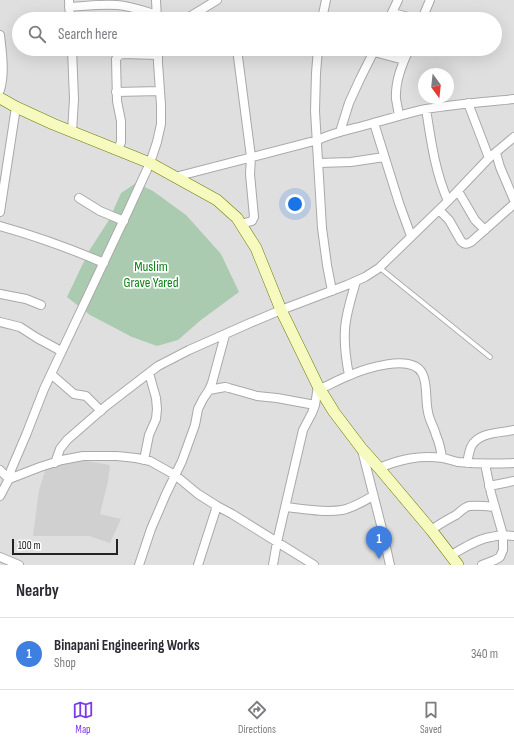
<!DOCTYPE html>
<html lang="en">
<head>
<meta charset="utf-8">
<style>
  :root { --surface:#fff; --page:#f7f7f7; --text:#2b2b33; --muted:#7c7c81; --line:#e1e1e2; --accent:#7c3aed }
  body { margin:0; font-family:"Sofia Sans Condensed",sans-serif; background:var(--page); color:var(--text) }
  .compass { position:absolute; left:418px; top:68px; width:36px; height:36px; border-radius:50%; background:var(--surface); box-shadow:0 4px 16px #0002; rotate:165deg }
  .scale { position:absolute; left:12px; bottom:10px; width:106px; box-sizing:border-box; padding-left:4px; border:2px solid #222; border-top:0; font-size:11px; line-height:14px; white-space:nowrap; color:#222; -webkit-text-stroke:3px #fff; paint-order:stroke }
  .you { position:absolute; left:295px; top:204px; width:14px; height:14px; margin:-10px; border:3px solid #fff; border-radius:50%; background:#1a73e8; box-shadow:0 0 0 6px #1a73e833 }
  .badge { display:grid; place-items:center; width:26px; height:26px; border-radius:50%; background:var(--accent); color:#fff; font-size:13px; font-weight:700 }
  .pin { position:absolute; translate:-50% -33px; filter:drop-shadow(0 1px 2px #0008) }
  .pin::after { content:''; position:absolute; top:21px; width:14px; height:12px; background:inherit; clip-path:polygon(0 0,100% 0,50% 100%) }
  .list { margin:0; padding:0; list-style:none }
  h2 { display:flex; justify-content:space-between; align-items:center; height:52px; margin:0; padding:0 16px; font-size:17px }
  h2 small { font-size:13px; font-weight:400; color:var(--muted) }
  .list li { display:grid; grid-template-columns:26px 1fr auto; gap:12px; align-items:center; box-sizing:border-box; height:72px; padding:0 16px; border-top:1px solid var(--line) }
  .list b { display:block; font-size:15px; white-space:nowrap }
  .list p { margin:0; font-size:13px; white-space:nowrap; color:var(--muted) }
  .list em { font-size:13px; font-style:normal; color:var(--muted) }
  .icon { flex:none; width:22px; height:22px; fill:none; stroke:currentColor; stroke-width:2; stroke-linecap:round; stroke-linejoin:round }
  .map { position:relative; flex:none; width:514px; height:565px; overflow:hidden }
  .search { position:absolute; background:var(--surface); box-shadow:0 4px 16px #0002; left:12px; right:12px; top:12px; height:44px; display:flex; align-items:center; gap:10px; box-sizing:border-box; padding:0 14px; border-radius:22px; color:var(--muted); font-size:15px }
  .sheet { height:124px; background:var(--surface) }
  nav { display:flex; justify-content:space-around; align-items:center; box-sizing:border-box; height:56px; border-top:1px solid var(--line); background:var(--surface); font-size:11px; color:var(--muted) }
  nav a { display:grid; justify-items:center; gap:2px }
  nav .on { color:var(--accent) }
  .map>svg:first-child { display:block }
  .residential { fill:#e0dfdf; fill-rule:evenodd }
  .religious { fill:#d0d0d0 }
  .cemetery { fill:#aacbaf }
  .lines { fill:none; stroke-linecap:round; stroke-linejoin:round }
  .lane-casing { stroke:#a9a9a9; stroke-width:5.5 }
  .street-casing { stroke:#a9a9a9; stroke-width:10 }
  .secondary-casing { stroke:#707d05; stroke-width:12 }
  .lane { stroke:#fff; stroke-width:4 }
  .street { stroke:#fff; stroke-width:8 }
  .secondary { stroke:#f7fabf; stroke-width:11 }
  .labels { text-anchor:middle; stroke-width:3.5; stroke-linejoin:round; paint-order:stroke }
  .park-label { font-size:14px; fill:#0c8416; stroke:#fff }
</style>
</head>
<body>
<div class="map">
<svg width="514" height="565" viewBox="0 0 514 565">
  <rect width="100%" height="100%" fill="#f2efe9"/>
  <!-- residential -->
  <path class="residential" d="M0,0h514v565h-514zM19,19h476v30h-476zM424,74h24v24h-24z"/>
  <!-- religious -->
  <path class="religious" d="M81,460l29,5 -2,16 -8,33 21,5 -11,24 -21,-7h-56l6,-46 8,-25z"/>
  <!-- cemetery -->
  <path class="cemetery" d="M136,183l17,8 33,24 35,39 18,38 -38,28 -23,20 -21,6 -25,-9 -42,-22 -23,-18 22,-46 20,-31 12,-27z"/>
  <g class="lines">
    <defs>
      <path id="lane" d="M380,268l110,89"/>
      <path id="street" d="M69,0l1,19
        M156,0l1,19
        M69,7c16,-1 32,-3 48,-2 14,1 27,6 40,10
        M392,13l25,6
        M186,19l31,-19
        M322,19l4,-19
        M389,19l9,-19
        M422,19l8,-19
        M0,35c2,18 5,37 0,55
        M72,49l2,50 -2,33
        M237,49l14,108 -1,17 4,43 -2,4 -11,3
        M318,49l-2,24 -1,38 7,117 5,37 5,26
        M374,52l30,8
        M116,92l44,-1
        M468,103l21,55
        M426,109c5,32 9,63 22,92
        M399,115c-1,-5 -2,-11 -3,-16 -1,-18 6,-34 13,-50
        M374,123l25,80 12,33
        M340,132l9,-29 11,-24 15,-30
        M118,150l3,-8v-21l-4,-20 -1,-42 3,-4 4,-1 34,1
        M496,153l4,14 14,33
        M319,163l32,-1 33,-5
        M175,177l143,-37c16,-8 35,-11 52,-16 19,-5 37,-11 56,-15 29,-5 59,-7 88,-10
        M458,191l17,29 10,10
        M79,198l21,13 24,10
        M439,210l10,10 12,21c4,4 6,3 10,1l43,-38
        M0,212l16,-105
        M0,226c36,10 69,22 104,37
        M0,294l26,5 15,6
        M0,322l20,5 17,11 24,13
        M51,374l23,20 12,2 15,15
        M349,375c-3,-15 -5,-31 -4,-46 1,-16 7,-33 11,-48
        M320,389c9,-4 18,-9 28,-13 16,-7 63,-23 74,-3 6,10 3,27 6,39 1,8 6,15 8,23 3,7 5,15 6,23
        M209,390l16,-3 4,1 28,8 20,2 38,7 3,-19
        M362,450l20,79 8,36
        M144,460l5,-25 7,-16 1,-10 -1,-11 -7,-25
        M55,463l5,-14 7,-9 39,-34 52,-40 31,-16 61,-27 31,-13 66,-25 18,-8 14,-9 69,-67 41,-43 25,-21
        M467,463c1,-5 2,-11 4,-16 7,-15 29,-14 43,-17
        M379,468c22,-9 40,-13 64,-10 5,1 10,3 15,4 19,2 37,2 56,1
        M0,470l9,9 31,-12 22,-7 21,-4h34l19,2 14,3 25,14 23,19 19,12 15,8 82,51
        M489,486l25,-5
        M0,496l9,-17 2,-9 15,-35 18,-46 7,-15 77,-163 22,-48 7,-21 4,-18v-19l-3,-42v-14
        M286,507c18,2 38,6 56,3 11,-2 22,-9 31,-14
        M431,530c9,-6 15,-10 25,-15 4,-3 7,-7 13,-9 8,-1 17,0 26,1
        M451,555c13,-7 26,-16 40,-18 8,-2 16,-2 23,-1
        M0,557l19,8
        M139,565l12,-36 15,-35 16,-33 13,-36 3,-16 5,-10 6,-9 3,-7 13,-48
        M198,565l19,-59
        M273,565l4,-23 26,-112 9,-17 3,-8
        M482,565l13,-5 5,-3 3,-7v-15l-12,-42 -6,-29"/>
      <path id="secondary" d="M0,98l16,9 37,17 97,39 67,37 20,18 19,30 25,62 37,76 16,26 28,37 17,19 53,63 26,34"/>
    </defs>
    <!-- lane casing -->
    <use href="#lane" class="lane-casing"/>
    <!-- street casing -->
    <use href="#street" class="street-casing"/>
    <!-- secondary casing -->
    <use href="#secondary" class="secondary-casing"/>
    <!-- lane -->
    <use href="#lane" class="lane"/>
    <!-- street -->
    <use href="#street" class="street"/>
    <!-- secondary -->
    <use href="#secondary" class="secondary"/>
  </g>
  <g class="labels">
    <!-- park labels -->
    <g class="park-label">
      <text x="151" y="271">Muslim<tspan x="151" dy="16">Grave Yared</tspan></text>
    </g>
  </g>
</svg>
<svg class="compass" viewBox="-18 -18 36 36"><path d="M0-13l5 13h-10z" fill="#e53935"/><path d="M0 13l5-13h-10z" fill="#7c7c81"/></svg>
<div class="scale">100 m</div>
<div class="you"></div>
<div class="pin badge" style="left:379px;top:559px;background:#3f7fe0">1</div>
<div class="search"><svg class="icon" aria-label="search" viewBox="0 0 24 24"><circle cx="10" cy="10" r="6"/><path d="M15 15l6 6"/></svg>Search here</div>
</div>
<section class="sheet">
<h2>Nearby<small></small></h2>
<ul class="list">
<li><span class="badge" style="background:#3f7fe0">1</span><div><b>Binapani Engineering Works</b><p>Shop</p></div><em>340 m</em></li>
</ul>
</section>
<nav>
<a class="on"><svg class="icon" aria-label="map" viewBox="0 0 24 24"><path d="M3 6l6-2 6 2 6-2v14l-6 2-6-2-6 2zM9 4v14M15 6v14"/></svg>Map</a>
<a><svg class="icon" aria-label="directions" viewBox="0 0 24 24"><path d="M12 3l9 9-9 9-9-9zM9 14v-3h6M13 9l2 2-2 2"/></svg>Directions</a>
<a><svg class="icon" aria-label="saved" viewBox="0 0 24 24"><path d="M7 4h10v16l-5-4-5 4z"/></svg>Saved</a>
</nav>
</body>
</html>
